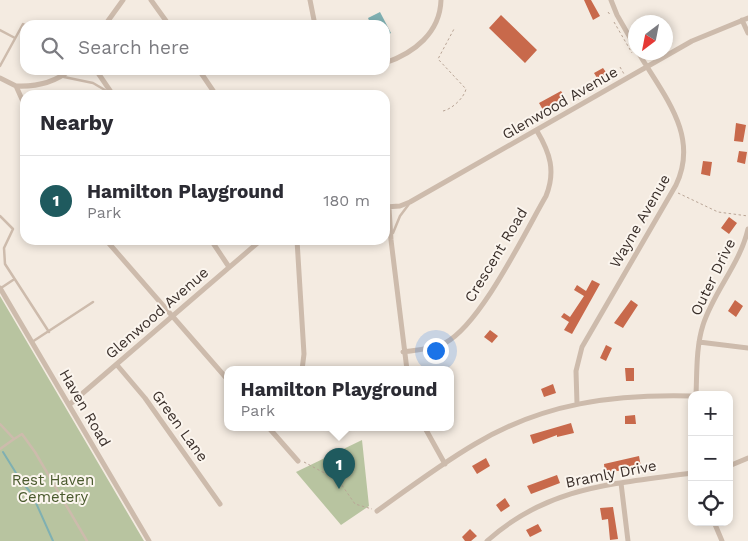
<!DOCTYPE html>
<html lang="en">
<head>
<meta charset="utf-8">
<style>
  :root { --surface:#fff; --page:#f7f7f7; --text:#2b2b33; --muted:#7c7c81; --line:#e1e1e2; --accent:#1f5a5e }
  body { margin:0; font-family:"Work Sans",sans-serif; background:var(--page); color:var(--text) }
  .controls { position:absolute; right:15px; bottom:15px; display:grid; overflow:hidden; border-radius:10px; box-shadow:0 2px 8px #0003 }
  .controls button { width:45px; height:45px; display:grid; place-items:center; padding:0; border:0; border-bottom:1px solid var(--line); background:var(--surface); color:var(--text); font:25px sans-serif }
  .compass { position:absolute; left:628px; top:15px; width:45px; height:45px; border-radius:50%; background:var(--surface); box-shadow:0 2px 8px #0003; rotate:212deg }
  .you { position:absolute; left:435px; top:350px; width:18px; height:18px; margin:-12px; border:4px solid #fff; border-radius:50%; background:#1a73e8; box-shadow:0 0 0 8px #1a73e833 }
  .badge { display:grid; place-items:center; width:32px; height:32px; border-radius:50%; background:var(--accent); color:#fff; font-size:16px; font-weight:700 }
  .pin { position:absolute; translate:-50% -41px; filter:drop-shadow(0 1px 2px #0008) }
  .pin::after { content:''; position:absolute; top:26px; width:18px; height:15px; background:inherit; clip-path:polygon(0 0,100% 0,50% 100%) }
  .popup { position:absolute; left:224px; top:366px; width:230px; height:65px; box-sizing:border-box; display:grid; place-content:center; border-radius:10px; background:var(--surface); filter:drop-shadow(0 1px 4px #0005); font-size:16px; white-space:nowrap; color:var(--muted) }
  .popup b { font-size:19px; color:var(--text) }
  .popup::after { content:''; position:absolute; left:50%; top:100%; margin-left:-10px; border:10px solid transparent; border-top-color:var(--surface) }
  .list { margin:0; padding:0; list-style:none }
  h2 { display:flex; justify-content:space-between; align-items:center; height:65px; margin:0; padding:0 20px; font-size:21px }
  h2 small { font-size:16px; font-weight:400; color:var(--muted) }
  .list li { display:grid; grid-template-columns:32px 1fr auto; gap:15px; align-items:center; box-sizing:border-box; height:90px; padding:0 20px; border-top:1px solid var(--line) }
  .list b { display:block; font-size:19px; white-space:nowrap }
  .list p { margin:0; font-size:16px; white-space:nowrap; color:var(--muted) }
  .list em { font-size:16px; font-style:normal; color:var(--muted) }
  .icon { flex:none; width:28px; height:28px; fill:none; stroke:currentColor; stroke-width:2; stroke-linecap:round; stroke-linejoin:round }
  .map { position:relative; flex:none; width:748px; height:541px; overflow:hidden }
  .search { position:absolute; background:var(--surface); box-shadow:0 2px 8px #0003; left:20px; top:20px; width:370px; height:55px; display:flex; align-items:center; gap:12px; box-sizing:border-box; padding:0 18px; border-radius:15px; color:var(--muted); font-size:19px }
  .panel { position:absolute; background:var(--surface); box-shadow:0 2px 8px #0003; left:20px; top:90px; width:370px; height:155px; border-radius:15px }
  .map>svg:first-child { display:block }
  .green { fill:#b8c4a0 }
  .water { fill:#7fb0b2 }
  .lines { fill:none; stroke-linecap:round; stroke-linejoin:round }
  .stream { stroke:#7fb0b2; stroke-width:2 }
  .building { fill:#c8694b }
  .path { stroke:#b9a596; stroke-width:1; stroke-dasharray:2.5 2.5; stroke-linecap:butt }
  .lane { stroke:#cdbbac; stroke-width:2.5 }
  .street { stroke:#cdbbac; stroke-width:5 }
  .labels { text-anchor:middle; stroke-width:4; stroke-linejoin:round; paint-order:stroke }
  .street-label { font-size:15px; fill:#3b302b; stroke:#fbf5ee }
  .park-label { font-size:15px; fill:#4a5a2e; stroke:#fbf5ee }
</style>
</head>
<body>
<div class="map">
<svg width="748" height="541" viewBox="0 0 748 541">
  <rect width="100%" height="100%" fill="#f4ebe1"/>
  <!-- green -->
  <path class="green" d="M0,296l144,245h-144z
    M362,440l7,66 -28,19 -45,-53z"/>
  <!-- water -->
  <path class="water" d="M380,12l11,21 -6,3v-11h-14l-3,-7z"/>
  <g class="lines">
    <!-- stream -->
    <path class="stream" d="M3,452l18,29 11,13 21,47"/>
  </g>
  <!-- building -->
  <path class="building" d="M584,0h7l9,16 -7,4z
    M501,15l36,35 -12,13 -36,-35z
    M603,68l5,7 -9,6 -5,-8z
    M561,91l4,6 -22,13 -4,-7z
    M736,123l10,2 -3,17 -9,-1z
    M739,151l8,1 -2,12 -8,-2z
    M703,161l9,1 -2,14 -9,-2z
    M729,217l8,6 -8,11 -8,-6z
    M592,280l8,4 -28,50 -8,-4 5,-8 -8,-5 3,-4 6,4 14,-21 -10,-6 3,-5 9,6z
    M631,300l7,5 -15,23 -9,-5z
    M735,300l8,6 -7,11 -8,-6z
    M490,330l8,6 -6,7 -8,-6z
    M606,345l6,3 -6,13 -6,-3z
    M625,368h9v13h-8z
    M553,384l3,9 -12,4 -3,-8z
    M635,415l1,9h-11v-8z
    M571,423l3,10 -17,4v-2l-24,9 -3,-9z
    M639,456l2,11 -36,6 -1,-9z
    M486,458l4,8 -13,8 -5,-8z
    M557,475l3,8 -29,11 -4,-8z
    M505,498l5,8 -9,6 -5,-7z
    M613,507l5,32 -8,1 -2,-21 -6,1 -2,-12z
    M538,524l4,7 -12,6 -4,-7z
    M470,529l7,7 -6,5h-6l-3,-4z"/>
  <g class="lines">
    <!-- path -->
    <path class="path" d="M608,12l3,4
      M614,22l18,31
      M620,67l4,7
      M604,80l3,4
      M590,86l2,5
      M575,93l4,7
      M563,101l3,6
      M548,109l4,6
      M443,111c9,-2 21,-13 23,-22l-28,-30 16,-30
      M678,193l40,19 30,4
      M304,462l35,19 16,23 17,5"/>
    <!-- lane -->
    <path class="lane" d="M0,30l15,8
      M0,66l23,-42 2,1
      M64,77l29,6 17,10
      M0,216l13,13 -9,19 1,16 44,68
      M385,228l4,8
      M393,233l7,-17 9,-12
      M1,288l12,-8
      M32,342l61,-40
      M0,424l14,15 8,-5 13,18 52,89
      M0,449l14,-10"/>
    <!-- street -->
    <path class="street" d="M151,0l18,25
      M310,0l5,25
      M611,0l6,15 19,33
      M742,20l6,13
      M105,25l18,-25
      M385,63c29,-10 55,-30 56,-63
      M96,70l17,25
      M199,70l17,25
      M0,78l16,8 9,20
      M16,86c21,1 38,-3 54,-16
      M385,207l15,-1 10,-4 282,-161 56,-23
      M389,208l2,32 16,130
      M106,240l122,140
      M211,240l18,27
      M297,240l7,114 -2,16
      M0,288l149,253
      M699,342l49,6
      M403,352c14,-2 29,-3 42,-9 36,-19 79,-109 101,-147 10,-25 4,-43 -9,-65
      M117,365l28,33 75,106
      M696,395c1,-23 0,-48 7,-70 11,-34 37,-61 45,-96
      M577,404l-1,-33 6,-24 94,-162c24,-50 -13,-90 -38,-133
      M69,405l192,-165
      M269,428l29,33
      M425,428l20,36
      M729,466l19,-8
      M621,483l7,58
      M377,511c32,-23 64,-47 98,-67 68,-41 139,-50 217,-48
      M714,522l8,19
      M487,541c61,-55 127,-57 205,-68"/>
  </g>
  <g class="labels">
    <!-- street labels -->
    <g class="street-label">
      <text transform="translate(560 103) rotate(-30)" y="5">Glenwood Avenue</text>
      <text transform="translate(640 221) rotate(-60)" y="5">Wayne Avenue</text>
      <text transform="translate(496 255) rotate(-59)" y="5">Crescent Road</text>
      <text transform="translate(713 277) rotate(-64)" y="5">Outer Drive</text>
      <text transform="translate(157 313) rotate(-41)" y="5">Glenwood Avenue</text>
      <text transform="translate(85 408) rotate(60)" y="5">Haven Road</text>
      <text transform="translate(180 426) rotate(54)" y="5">Green Lane</text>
      <text transform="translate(611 474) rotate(-11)" y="5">Bramly Drive</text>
    </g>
    <!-- park labels -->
    <g class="park-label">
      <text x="53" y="485">Rest Haven<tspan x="53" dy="17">Cemetery</tspan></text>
    </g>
  </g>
</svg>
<div class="controls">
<button>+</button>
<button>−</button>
<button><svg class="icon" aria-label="locate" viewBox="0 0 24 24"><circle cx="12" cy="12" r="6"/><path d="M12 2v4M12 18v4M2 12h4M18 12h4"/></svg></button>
</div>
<svg class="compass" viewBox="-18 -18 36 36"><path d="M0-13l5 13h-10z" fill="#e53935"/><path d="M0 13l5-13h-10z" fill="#7c7c81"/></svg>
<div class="you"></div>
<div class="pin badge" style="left:339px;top:489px">1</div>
<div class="popup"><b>Hamilton Playground</b>Park</div>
<div class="search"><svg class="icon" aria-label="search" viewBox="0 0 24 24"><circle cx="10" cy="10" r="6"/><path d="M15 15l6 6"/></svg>Search here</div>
<section class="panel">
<h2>Nearby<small></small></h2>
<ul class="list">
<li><span class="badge">1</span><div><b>Hamilton Playground</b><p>Park</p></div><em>180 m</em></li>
</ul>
</section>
</div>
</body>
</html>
